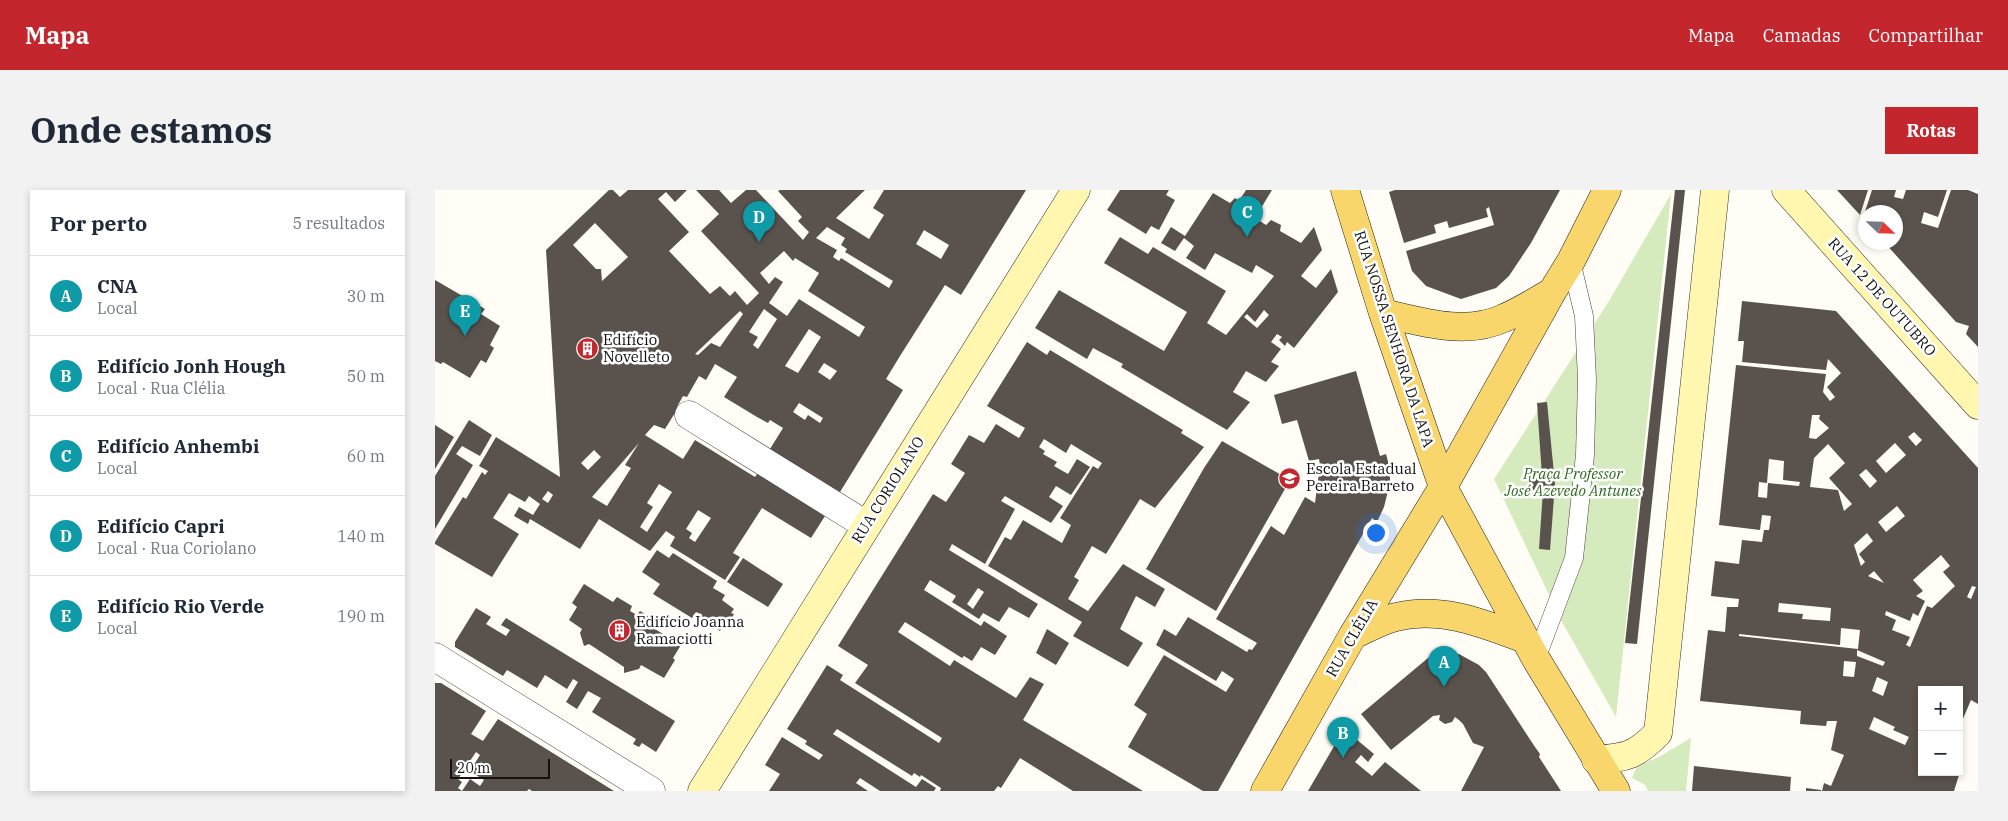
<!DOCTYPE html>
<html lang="pt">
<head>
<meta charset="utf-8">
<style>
  :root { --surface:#fff; --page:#f2f2f3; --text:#1f2937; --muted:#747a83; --line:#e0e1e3; --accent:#c4262e }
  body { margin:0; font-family:"IBM Plex Serif",serif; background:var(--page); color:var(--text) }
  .controls { position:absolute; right:15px; bottom:15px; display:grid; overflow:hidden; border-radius:0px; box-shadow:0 2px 8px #0003 }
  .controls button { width:45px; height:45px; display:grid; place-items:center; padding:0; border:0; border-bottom:1px solid var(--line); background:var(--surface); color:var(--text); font:25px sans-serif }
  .compass { position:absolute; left:1423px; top:15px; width:45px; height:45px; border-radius:50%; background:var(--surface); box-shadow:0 2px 8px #0003; rotate:113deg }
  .scale { position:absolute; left:15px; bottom:12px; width:100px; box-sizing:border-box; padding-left:5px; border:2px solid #111; border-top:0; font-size:14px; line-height:18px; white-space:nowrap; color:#111; -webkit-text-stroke:4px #fff; paint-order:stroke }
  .you { position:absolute; left:940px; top:342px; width:18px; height:18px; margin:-12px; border:4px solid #fff; border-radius:50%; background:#1a73e8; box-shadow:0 0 0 8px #1a73e833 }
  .badge { display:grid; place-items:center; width:32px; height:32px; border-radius:50%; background:var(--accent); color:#fff; font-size:16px; font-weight:700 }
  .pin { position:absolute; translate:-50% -41px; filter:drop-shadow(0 1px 2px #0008) }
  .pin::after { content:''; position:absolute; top:26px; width:18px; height:15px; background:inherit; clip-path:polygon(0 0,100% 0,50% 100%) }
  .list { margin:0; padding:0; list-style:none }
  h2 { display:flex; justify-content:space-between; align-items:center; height:65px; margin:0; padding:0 20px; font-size:21px }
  h2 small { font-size:16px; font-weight:400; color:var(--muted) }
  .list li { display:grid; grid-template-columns:32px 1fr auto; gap:15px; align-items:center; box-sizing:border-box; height:80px; padding:0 20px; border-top:1px solid var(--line) }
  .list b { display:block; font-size:19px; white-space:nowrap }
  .list p { margin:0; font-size:16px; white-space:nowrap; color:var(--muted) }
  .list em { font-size:16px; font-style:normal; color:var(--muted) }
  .map { position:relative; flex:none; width:1543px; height:601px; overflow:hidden; border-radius:0px }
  header { display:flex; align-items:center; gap:30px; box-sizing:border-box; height:70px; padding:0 25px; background:var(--accent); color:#fff }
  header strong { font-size:24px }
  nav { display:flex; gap:28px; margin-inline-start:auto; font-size:18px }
  .intro { display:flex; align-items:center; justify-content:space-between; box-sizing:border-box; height:120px; padding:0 30px }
  h1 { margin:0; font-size:35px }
  .button { padding:12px 22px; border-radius:0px; background:var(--accent); color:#fff; font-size:18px; font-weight:700 }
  main { display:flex; gap:30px; padding:0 30px }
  aside { flex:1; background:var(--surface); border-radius:0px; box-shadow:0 2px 8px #0003 }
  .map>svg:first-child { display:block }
  .green { fill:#d5ebbd }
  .building { fill:#5a524d; fill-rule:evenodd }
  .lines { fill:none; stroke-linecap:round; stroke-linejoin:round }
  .lane-casing { stroke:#444; stroke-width:19 }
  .street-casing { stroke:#444; stroke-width:29 }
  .secondary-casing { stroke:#333; stroke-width:29 }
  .primary-casing { stroke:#222; stroke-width:29 }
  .lane { stroke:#fff; stroke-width:18 }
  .street { stroke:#fff; stroke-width:28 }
  .secondary { stroke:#fff6b0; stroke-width:28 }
  .primary { stroke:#f9d66b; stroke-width:28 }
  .labels { text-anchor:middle; stroke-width:5; stroke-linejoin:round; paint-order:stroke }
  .street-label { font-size:15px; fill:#111; stroke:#fff }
  .poi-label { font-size:15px; fill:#111; stroke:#fff; text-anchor:start }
  .park-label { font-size:15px; font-style:italic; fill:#2f6b1f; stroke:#fff }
</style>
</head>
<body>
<header>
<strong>Mapa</strong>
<nav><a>Mapa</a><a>Camadas</a><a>Compartilhar</a></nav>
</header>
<div class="intro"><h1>Onde estamos</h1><a class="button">Rotas</a></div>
<main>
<aside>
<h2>Por perto<small>5 resultados</small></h2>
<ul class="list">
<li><span class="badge" style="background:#0f9aa8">A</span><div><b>CNA</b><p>Local</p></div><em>30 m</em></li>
<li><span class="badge" style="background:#0f9aa8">B</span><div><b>Edifício Jonh Hough</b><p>Local · Rua Clélia</p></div><em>50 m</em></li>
<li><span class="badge" style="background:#0f9aa8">C</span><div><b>Edifício Anhembi</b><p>Local</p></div><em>60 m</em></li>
<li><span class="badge" style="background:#0f9aa8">D</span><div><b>Edifício Capri</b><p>Local · Rua Coriolano</p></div><em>140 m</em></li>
<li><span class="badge" style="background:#0f9aa8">E</span><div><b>Edifício Rio Verde</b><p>Local</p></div><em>190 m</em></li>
</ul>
</aside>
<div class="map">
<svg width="1543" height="601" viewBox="0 0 1543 601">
  <rect width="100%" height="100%" fill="#fffdf5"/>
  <!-- green -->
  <path class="green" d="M1236,4l-55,523 -55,-97 -67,-141 115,-178z
    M1256,548l-5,53h-38l-3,-6 -13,-7 5,-12 20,-8z"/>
  <!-- building -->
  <path class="building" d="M174,0h4l7,7 8,-7h59l-12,12 -9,-10 -8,7 31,33 -20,19 41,43 10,-8 10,10 5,-5 12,14 12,-12 -58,-62 18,-17 -23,-24h23l12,13 15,-13h10l47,50 6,-8 -11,-11 4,-4 -24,-26 2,-1h85l-29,28 33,21 15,-24 -11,-7 11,-18h142l-65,105 -16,-10 -45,71 -14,23 17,11 -63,102 -70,-43 13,-21 -13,-8 -2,3 -11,-6 -33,-20 13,-20 -22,-13 -9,16 -7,-4 -12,21 -4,-1 -6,11 1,1 -13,21 -11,-4 -9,10 38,24 12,-19 60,37 2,-3 68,42 -14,22 -49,-30 -29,45 7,4 -15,23 -55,-34 5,-9 -9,-6 -16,20 -51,-32 -19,30 -50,-30 -2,5 -14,-8 5,-9 14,8 7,-11 -11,-8 -4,6 -16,-9 -16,25 26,16 -27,43 -57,-33v-2l28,-45 3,2 16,-27 3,3 3,-4 -9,-5 17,-29 64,40 -14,-227zM160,33l33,34 -26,24 -1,-12h-5l-23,-24zM392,37l18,11 -4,7 6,4 -2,3 48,29 -4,7 -48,-30 -2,3 -6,-4 4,-7 -21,-12zM489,40l25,15 -8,14 -25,-15zM349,61l9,10 2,-3 24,15 -11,18 57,36 -6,10 -60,-38 -12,17 -18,-13 14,-21 -8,-5 -6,7 -9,-11zM329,119l13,10 -19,30 -5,-4 5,-8 -9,-5zM305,121l3,3 -23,33 -9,-4 -13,12 -3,-1zM374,139l12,8 -23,36 -13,-7zM389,173l13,8 -7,9 -12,-8zM364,213l24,15 -3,5 -12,-8 -3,5 -12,-8zM204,253l-14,22 6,3 -24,38 -15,-9zM159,260l7,7 -13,13 -7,-7zM224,294l13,8 -25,40 -7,-5 13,-20 -6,-4zM113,301l5,4 -5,8 -6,-4zM263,320l13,8 -16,24 -6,-4 3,-5 -6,-4z
    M685,0h49l-3,5 9,5 -16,30 -8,-4 -5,8 -39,-24z
    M811,0h26l-17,28 11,7 5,-5 10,5 -1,6 21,12 13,-16 8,23 -21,26 15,12 15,-19 7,23 -44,56 -7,-6 -2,4 -6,-6 3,-3 -5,-3 -6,8 10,7 -10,13 8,4 -13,16 -20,-11 -13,21 17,10 -23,28 -106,-63 2,-3 -30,-16 -6,11 -52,-31 24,-38 105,61 23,-39 -83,-49 16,-26 28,17 5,-7 73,44 -19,32 19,12 48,-59 -18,-11 -4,8 -37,-20 -10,17 -19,-12 8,-12 -10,-8 -9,13 -14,-8 10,-16 14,9 28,-43 17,10 5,-5 4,3zM829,120l5,5 -12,13 -13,-11 3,-3 8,8z
    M960,0h165l-29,53 -22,33 -13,12 -35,11 -35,-13 -14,-15 -6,-20 88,-26 -5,-18 -3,2 2,8 -39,11 -2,-7 -13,4 2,8 -32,10 -15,-51z
    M1240,0h10l-48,454 -12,-1z
    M1402,0h31l-8,25z
    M1437,0h24l-2,7 9,2 3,-9h41l-9,27 -14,-5 -3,11 17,5 13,-38h17l10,4v153l-12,-13 3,-8 -13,-4 -72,-80h11v-30h-30v10l-2,-4z
    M0,90l50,29 -4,5 19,12 -10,19 4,3 -8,15 -5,-3 -11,18 -27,-16 -2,2 -6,-3z
    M1307,111l94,10 142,157v236l-7,-4 -12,28v-38h-37v82h38l-6,19h-132l2,-8 7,3 13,-31 -13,-5 6,-29h-10l-1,5 -26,-2 1,-13 -101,-10 8,-71 17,2 2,-25h11l1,-8 -28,-3 4,-35 24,3 3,-24 20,2 2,-12h5l2,-14 -9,-1 -2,15 -41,-5 17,-160 90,9 -3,18 7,9 5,-4 -8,-10 14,-14 -13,-14 -2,11 -84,-8 2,-21h-6zM1377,225h8l-1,4 10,9 -13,11 -7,-1zM1479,242l8,8 -6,6 -8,-9zM1460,253l11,12 -20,18 -10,-12zM1393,254l17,19 -16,15 23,26 -8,7 -6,-21 -28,-3 4,-29zM1334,269l15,2 -1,19 17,2 -1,4 -31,-3 -1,15 -9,-1 1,-15 8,1zM1431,279l11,12 -7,7 -11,-13zM1462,316l8,10 -19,16 -8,-10zM1432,343l6,8 -14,13 6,8 -4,4 -7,-21zM1506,365l9,11 -7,6 12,14 -23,22 -5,-2 -17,41 -4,-2 4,-8 -18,-7 4,-10 -11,-5 1,-4 24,10 3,-8 5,3 7,-15 -9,-5 7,-5 -10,-11zM1439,381l10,12 -16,-7zM1537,396l4,1 -5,12 -4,-2zM1344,413l52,5 -1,13 -28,-2 1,-5 -25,-2zM1406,438l19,2 -2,19 -119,-13v-2l101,11zM1422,460l28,12 -2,4 -26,-10zM1409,471l12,1 -2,15 -11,-1zM1442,487l11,5 -5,14 -11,-5zM1439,527l21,10 -2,3 16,7 -4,8 -36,-16z
    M592,152l20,13 3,-5 133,80 -2,3 23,14 -49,61 -15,-9 -34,55 -14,-8 -18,31 5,3 -11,19 20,12 35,-47 42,25 -10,18 -19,-11 -16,33 23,14 -15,24 -55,-31 9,-14 -94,-56 17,-29 6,3 12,-20 39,23 9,-18 -11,-7 33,-52 5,3 4,-6 -31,-19 -5,9 -22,-14 -5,8 6,4 -2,3 14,8 -3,4 14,8 9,-15 13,8 -19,28 -15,-9 -7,11 14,9 -12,17 -46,-27 -4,5 14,8 -30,55 -33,-20 -3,6 89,54 -9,14 -20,-11 -10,15 -16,-9 -4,6 -27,-17 4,-6 -26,-16 -6,10 57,36 3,-5 23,15 -12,19 -14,-8 -9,14 -8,-5 -2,2 -57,-36 -7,10 52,34 4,-6 62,38 14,-21 14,7 -21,36 120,71h-70l-53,-33 -19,30 -3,-2 -4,5h-54l1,-3 -20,-13 -1,2 -6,-4 -2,3 -75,-47 -4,5 83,53 6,-8 14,9 -2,3h-54l-20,-13 -4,5 12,8h-99l11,-17 -15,-9 17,-28 37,23 4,-5 -18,-11 2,-3 -20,-12 40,-64 16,10 -3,5 99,63 3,-5 -87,-55 13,-18 -30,-19 95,-152 13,8 19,-29 -14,-9 18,-29 15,8 12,-19 23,14 6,-10 -38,-22zM543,398l6,4 -11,17 -6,-5z
    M921,181l24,85 6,-2 4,15v14l-6,24 -7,15 -5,-4 -154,273h-15l-75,-44 19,-33 -13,-9 30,-50 62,37 8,-13 -12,-8 -6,10 -60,-36 8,-16 12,7 12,-19 59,35 2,-3 3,1 5,-7 -41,-24 55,-93 13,9 21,-38 10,6 5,-38 -1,-6 -10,2 -12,-41 -15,4 -8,-29z
    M1112,212l8,82 -5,66 -11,-1 4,-59h-14v-14h13l-5,-73z
    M34,230l23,15 -12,21 -18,-10 -6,8 17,11 -38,64v-53z
    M0,235l19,12 -19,32z
    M787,251l68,39 -74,131 -70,-42 58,-101z
    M222,360l12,8 4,-5 44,28 -4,7 12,7 -3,5 12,9 -3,4 3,1 -6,11 -4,-1 -4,7 -20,-13 2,-3 -6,-3 -4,6 -39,-24 7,-10 -18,-12z
    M308,368l40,26 -15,23 -41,-25z
    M149,394l29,18 4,-5 15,9 -2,5 7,4 3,-4 14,9 -4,6 31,19 -8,13 2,2 -11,18 -23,-13 -2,4 -15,4v-6l-35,-23 -5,2 -4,-13 2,-4 -13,-9 8,-13 -5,-4z
    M41,418l15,9 -5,7 20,12 4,-6 -9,-5 5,-7 169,103 -19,31 -14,-9 -3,4 -6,-3 3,-5 -44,-27 9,-14 -13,-7 -11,18 -11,-7 12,-20 -5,-3 -6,10 -22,-14 -8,13 -30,-18 -4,6 -48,-29v-5z
    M612,439l22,14 -13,22 -20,-12z
    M1011,463l13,1 9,5 11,6 7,7 49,75 5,7 -1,3 22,34h-100l23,-44 -11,-4 -10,-19 -4,-4 -4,-3 -3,5 -7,2 -6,-4 1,-5 -7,1 -42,34 -30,-36 67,-56z
    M0,493h6l45,28 -15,23 12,7 15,-22 116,72h-82l-3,-2 -2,2h-65l8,-12 10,7 4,-6 -14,-9 10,-16 -4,-3 -18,27 4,3 -4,6 4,3h-27z
    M909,539l30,25 -6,8 -7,-7 -6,7 17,14 13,-14 36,29h-113z
    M1259,576l97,11 -1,14h-98z
    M1371,598l15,2v1h-15z"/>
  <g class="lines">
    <defs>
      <path id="lane" d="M1101,469l38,-101 11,-103 2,-76 -3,-63 -13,-55"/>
      <path id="street" d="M254,225l177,110
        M0,467l216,134"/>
      <path id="secondary" d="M1351,0l192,215
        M1161,570c32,-3 39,-4 62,-27l57,-543
        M267,601l374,-601"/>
      <path id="primary" d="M910,0l38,123 60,174 93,172 80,132
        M948,123c39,9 83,23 121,5 17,-7 32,-17 48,-26
        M918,445c14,-6 29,-15 43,-18 46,-11 86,6 129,22
        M830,601l88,-156 90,-148 109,-195 19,-31 36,-71"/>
    </defs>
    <!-- lane casing -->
    <use href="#lane" class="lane-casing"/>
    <!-- street casing -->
    <use href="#street" class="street-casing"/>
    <!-- secondary casing -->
    <use href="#secondary" class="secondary-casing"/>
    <!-- primary casing -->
    <use href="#primary" class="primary-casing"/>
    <!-- lane -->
    <use href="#lane" class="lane"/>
    <!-- street -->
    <use href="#street" class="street"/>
    <!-- secondary -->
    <use href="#secondary" class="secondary"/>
    <!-- primary -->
    <use href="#primary" class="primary"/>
  </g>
  <!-- icons -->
  <defs>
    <symbol id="building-disc" viewBox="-11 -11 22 22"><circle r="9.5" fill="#c4262e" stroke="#fff"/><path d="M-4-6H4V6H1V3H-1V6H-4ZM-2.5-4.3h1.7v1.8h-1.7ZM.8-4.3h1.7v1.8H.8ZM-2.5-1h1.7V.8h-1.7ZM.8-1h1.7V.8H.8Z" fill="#fff"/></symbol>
    <symbol id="school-disc" viewBox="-11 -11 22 22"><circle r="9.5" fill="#c4262e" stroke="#fff"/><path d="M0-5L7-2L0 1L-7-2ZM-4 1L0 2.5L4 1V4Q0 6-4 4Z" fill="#fff"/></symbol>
  </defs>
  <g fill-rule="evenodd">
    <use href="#building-disc" x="140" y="146" width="25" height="25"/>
    <use href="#school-disc" x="842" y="276" width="25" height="25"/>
    <use href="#building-disc" x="172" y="428" width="25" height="25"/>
  </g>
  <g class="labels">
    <!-- street labels -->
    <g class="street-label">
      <text transform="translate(1447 107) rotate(48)" y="5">RUA 12 DE OUTUBRO</text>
      <text transform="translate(959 149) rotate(72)" y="5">RUA NOSSA SENHORA DA LAPA</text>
      <text transform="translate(453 300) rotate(-58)" y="5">RUA CORIOLANO</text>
      <text transform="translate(917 448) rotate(-60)" y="5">RUA CLÉLIA</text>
    </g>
    <!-- poi labels -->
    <g class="poi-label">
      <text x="168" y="155">Edifício<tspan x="168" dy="17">Novelleto</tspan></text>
      <text x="871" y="284">Escola Estadual<tspan x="871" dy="17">Pereira Barreto</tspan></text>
      <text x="201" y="437">Edifício Joanna<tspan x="201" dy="17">Ramaciotti</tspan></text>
    </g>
    <!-- park labels -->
    <g class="park-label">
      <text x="1138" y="289">Praça Professor<tspan x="1138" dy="17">José Azevedo Antunes</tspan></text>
    </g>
  </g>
</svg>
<div class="controls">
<button>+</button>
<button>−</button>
</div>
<svg class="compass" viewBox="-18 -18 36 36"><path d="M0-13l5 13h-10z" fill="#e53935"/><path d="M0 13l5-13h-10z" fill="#747a83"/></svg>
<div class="scale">20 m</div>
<div class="you"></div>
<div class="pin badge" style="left:1009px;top:497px;background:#0f9aa8">A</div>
<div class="pin badge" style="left:908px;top:568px;background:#0f9aa8">B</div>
<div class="pin badge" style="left:812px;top:47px;background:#0f9aa8">C</div>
<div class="pin badge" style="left:324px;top:52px;background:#0f9aa8">D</div>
<div class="pin badge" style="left:30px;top:146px;background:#0f9aa8">E</div>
</div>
</main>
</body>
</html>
